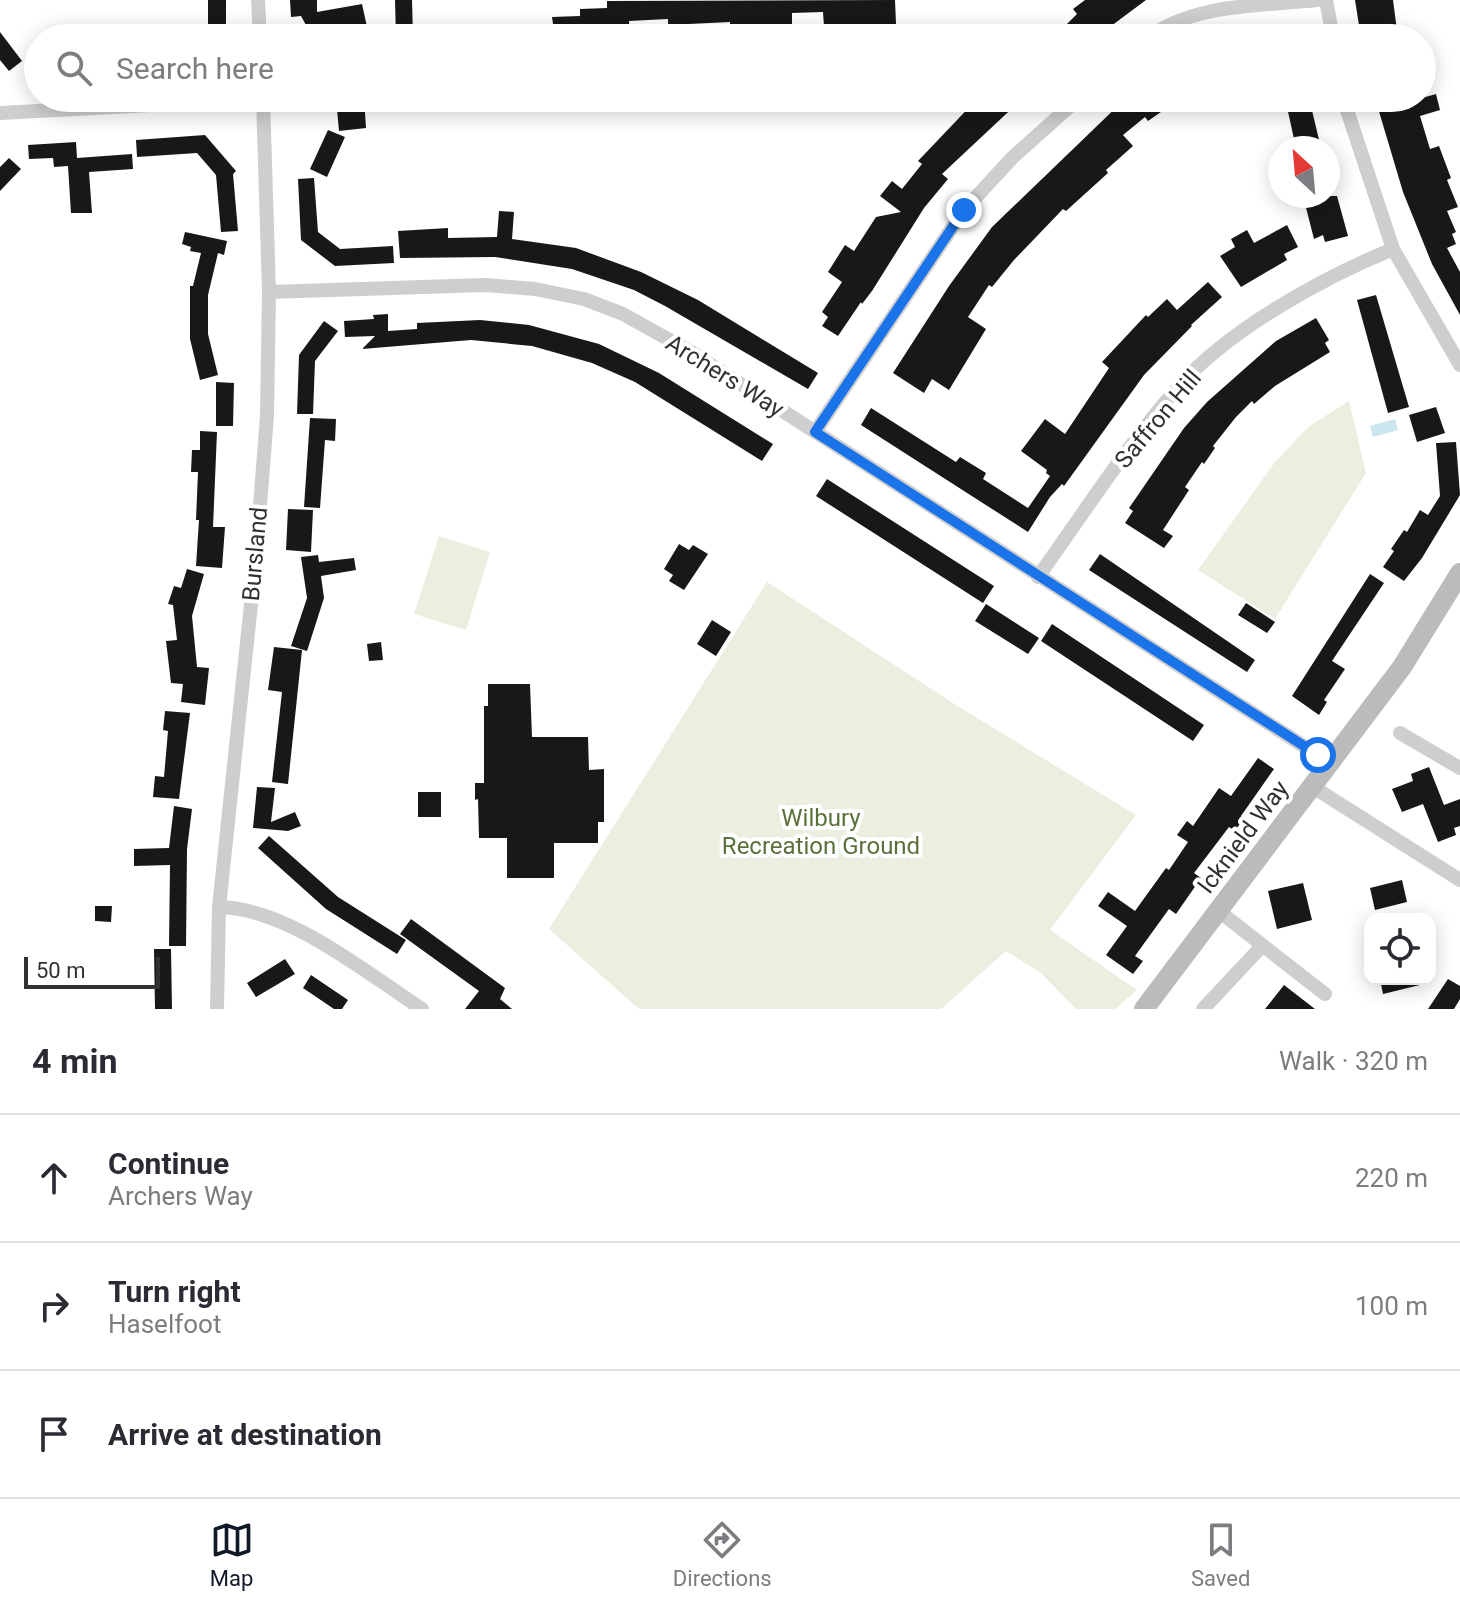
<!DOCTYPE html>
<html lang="en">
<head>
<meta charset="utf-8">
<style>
  :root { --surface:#fff; --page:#f2f2f3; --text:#2b2b33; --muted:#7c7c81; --line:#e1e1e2; --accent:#111827 }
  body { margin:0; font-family:Roboto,sans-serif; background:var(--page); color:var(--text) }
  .controls { position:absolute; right:24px; bottom:24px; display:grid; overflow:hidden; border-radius:16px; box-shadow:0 4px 20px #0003 }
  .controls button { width:72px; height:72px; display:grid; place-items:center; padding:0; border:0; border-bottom:2px solid var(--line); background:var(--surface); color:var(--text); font:40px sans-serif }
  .compass { position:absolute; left:1268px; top:136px; width:72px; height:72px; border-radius:50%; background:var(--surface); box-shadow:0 4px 20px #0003; rotate:334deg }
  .scale { position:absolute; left:24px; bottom:20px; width:136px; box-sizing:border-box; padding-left:8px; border:4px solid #313131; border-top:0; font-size:22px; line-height:28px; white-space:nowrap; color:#313131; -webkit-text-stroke:6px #fff; paint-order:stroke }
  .stop { position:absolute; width:24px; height:24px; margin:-18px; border:6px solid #1a73e8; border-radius:50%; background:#fff }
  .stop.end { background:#1a73e8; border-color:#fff; box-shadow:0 2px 8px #0008 }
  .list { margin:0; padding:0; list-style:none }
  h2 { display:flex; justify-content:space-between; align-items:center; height:104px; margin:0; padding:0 32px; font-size:34px }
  h2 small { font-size:26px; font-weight:400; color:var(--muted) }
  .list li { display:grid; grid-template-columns:52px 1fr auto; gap:24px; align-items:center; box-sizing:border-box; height:128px; padding:0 32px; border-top:2px solid var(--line) }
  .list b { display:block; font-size:30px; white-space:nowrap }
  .list p { margin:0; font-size:26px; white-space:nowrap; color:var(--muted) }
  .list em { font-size:26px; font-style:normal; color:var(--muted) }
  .icon { flex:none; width:44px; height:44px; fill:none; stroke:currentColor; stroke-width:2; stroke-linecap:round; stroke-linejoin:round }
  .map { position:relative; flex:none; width:1460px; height:1009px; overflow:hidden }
  .search { position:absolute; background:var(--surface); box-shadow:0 4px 20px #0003; left:24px; right:24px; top:24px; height:88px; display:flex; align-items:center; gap:20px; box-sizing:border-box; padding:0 28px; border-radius:44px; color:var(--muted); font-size:30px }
  .sheet { height:488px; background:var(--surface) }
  nav { display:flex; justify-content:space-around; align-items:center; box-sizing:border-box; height:112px; border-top:2px solid var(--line); background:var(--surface); font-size:22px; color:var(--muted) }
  nav a { display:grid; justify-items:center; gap:4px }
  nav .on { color:var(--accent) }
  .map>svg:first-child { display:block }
  .green { fill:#eaefdf }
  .water { fill:#cbe6ef }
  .building { fill:#181818 }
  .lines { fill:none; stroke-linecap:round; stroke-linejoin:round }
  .street { stroke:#cecece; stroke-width:14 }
  .secondary { stroke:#bbb; stroke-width:20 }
  .route { stroke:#1a73e8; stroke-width:10 }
  .labels { text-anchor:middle; stroke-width:8; stroke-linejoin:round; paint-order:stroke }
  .street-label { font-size:24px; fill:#313131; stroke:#fff }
  .park-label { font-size:24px; fill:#5b713b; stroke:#fff }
</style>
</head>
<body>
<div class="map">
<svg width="1460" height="1009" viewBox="0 0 1460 1009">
  <rect width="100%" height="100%" fill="#fff"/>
  <!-- green -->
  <path class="green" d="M1349,401l17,72 -91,146 -77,-49 77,-108 33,-35z
    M439,536l51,16 -24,78 -52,-16z
    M767,582l189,123 180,110 -86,115 87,60 -22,19h-39l-35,-36 -35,-22 -65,58h-302l-90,-80z"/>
  <!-- water -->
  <path class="water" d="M1395,419l3,11 -25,7 -3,-11z"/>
  <!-- building -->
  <path class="building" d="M208,0h18v38h-18z
    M290,0h27v12l45,-8 7,32 -56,2 -12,-22 -10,1z
    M395,0h17l1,38h-17z
    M895,0l1,24 -72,3 -1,-15 -31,1v14l-62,2v-7l-62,3v-6l-39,2 1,17h-120v-12l43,-2 -1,-7 28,-1v-7l27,-1v-7z
    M1085,0h61l-51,38h-42l24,-24 -4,-5z
    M1355,0h38l5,38h-37z
    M0,32l22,29 -13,10 -9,-11z
    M1436,94l4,16 -20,6 10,33 9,-3 12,32 -4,2 11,27 -11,4 9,21 -4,2 4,10 -9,4 13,24v43l-28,-51 -29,-72 -28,-94h47z
    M336,98h28l2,30 -27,3z
    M978,98h45l-81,76 6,5 -24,29 -52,83 -10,13 -1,-2 -23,34 -16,-10 6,-9 -6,-5 20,-30 -14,-10 17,-27 9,6 22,-34 25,-5 -21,-16 12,-15 10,8 20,-25 -4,-3z
    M1126,98h55l-33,23 -3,-4 -22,18 10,11 -27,24 2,3 -42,38 -3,-2 -49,51 -22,27 -3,-2 -21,32 18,12 -37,61 -17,-11 -8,14 -31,-20 56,-87 43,-59z
    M1285,98h24l12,50h-25z
    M328,130l17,7 -18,40 -17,-8z
    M205,135l31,36 -3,3 5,57 -17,1 -5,-57 -19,-22 -60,4 -1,-17z
    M76,142l1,16 55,-4 1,15 -44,3 3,41h-21l-3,-47 -14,1 -1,-9 -24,1 -1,-14z
    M9,158l12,11 -21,22v-24z
    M314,178l4,54 22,17 53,-3 1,17 -59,3 -34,-26 -3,-61z
    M1303,196h34l11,40 -23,6 -2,-7 -9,4z
    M499,211l15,1 -2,27 64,9 65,24 57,28 120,73 -10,16 -143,-83 -31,-16 -62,-21 -77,-12 -95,1 -2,-27 50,-3v10l49,-1z
    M1287,225l11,22 -14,7 3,6 -46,27 -21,-31 15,-9 -4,-8 16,-9 7,13z
    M185,232l42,9 -3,14 -6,-2 -10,42v39l10,41 -18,5 -10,-41v-53h3l8,-33 -11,-2 1,-4 -9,-3z
    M1208,282l14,15 -31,28 1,1 -48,49 -80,111 -2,-2 -12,13 -22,35 -167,-107 10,-17 85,54 4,-5 26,16 -3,6 45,29 22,-32 -4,-3 1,-3 -26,-19 24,-32 20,15 44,-66 -7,-6 44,-47 2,2 19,-18 10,11z
    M1376,295l33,112 -21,6 -31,-113z
    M388,314v17l29,-2v-6l63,-3 49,5 70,19 60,29 114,71 -11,17 -127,-79 -43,-19 -60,-17 -61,-6 -109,9 13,-13 -30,1 -1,-16 30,-2 -1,-4z
    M1316,318l13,22 -4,3 5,9 -55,34 -21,18 -2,-3 -16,16 -23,29 2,2 -11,16 -2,-2 -17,25 4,3 -26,40 10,6 -9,12 -39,-25 8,-12 -4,-3 9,-13 46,-67 23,-26 69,-61z
    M324,321l14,10 -23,30 -2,53h-16l2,-59z
    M216,382l18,1 -1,43h-17z
    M1436,407l9,26 -28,9 -8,-27z
    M310,418l26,1 -1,22 -10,-1 -5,68 -16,-1z
    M200,431l17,1 -4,95h12l-3,41 -26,-2 3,-46h-3l2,-48h-7l1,-22h8z
    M1456,442l4,53 -38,63 -18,23 -21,-14 11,-16 -3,-2 13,-19 3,2 13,-22 8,5 12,-19 -4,-53z
    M827,479l167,107 -11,17 -167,-107z
    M288,509l25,1 -2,42 -25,-2z
    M679,544l10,6 4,-5 15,9 -24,36 -15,-9 4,-6 -9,-6z
    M1100,554l155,106 -8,12 -158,-102z
    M318,555l1,7 35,-4 2,12 -35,6 3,22 -17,53 -16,-5 16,-48 -6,-41z
    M187,569l17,5 -12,42 5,51 12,1 -4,37 -24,-3 2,-18 -12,-1 -5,-42 11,-1 -4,-35 -5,-1 6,-18 7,2z
    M1370,574l14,9 -52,78 13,8 -21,31 3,2 -8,13 -27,-19z
    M1246,603l29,19 -8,11 -29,-18z
    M986,604l53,34 -11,16 -53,-33z
    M712,620l19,12 -15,24 -19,-12z
    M1052,624l152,101 -11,16 -152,-100z
    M381,642l2,18 -14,1 -2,-17z
    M274,647l28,3 -14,134 -16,-2 10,-90 -14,-2z
    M488,684h42l2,53h56l1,33 15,-1v53h-6v21h-44v35h-47v-40h-28l-1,-39 -3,1v-17h9v-77h4z
    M165,711l25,2 -11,86 -26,-2 2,-21 9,1 4,-46 -5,-1z
    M1258,758l16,11 -33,47 3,2 -9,13 -6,-4 -35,46 7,5 -25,36 -7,-5 -34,47 8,5 -10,13 -27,-19 21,-29 -29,-20 10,-14 27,19 31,-43 3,2 19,-28 -11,-7 10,-14 6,5 26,-38 12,8z
    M1429,767l15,38 16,-6v27l-6,2 2,7 -18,7 -15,-38 -21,8 -10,-23 21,-8 -2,-7z
    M257,787l18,1 -4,34 24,-10 6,14 -13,5 -35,-3z
    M418,792h23v25h-23z
    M174,806l18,3 -5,40 -1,97h-17l1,-81 -36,1v-17l35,-1z
    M269,836l69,61 68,43 -9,14 -71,-45 -68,-61z
    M1402,880l5,22 -32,8 -5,-22z
    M1303,883l9,37 -35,9 -9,-38z
    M95,906h17l-1,16 -16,-1z
    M411,919l94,69 -5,11 12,10h-47l14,-18 -79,-57z
    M154,949h17l1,60h-17z
    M285,959l10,15 -39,23 -9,-14z
    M311,975l37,25 -6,9h-8l-31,-21z
    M1380,979h44v5l-41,10z
    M1448,979l12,7v13l-6,10h-26z
    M1284,985l31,24h-50z"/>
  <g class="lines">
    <!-- street -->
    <path class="street" d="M258,0l2,38
      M1326,0l7,38
      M1148,38c46,-35 114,-32 169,-38
      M1343,98l50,151 67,116
      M0,113l263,-14
      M269,292l216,-7 50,4 49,10 39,15 68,38 639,411
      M815,432l149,-222 49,-53 66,-59
      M1038,577c45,-63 90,-133 141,-191 51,-57 143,-108 214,-137
      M1400,733l60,35
      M1313,787l147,93
      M219,907c69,1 146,65 203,102
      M1220,912l105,82
      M217,1009l2,-102 37,-350 11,-141 2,-124 -6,-194
      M1203,1009l59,-63"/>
    <!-- secondary -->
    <path class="secondary" d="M1144,1009l258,-342 58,-94"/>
  </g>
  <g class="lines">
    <!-- route -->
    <path class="route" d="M964,210l-149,222 503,323"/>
  </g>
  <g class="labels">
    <!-- street labels -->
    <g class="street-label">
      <text transform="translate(725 376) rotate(32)" y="8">Archers Way</text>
      <text transform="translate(1158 419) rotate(-50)" y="8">Saffron Hill</text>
      <text transform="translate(255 554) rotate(-85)" y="8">Bursland</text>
      <text transform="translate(1243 837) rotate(-53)" y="8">Icknield Way</text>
    </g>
    <!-- park labels -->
    <g class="park-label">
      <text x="821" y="826">Wilbury<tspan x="821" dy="28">Recreation Ground</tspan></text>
    </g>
  </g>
</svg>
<div class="controls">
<button><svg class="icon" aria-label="locate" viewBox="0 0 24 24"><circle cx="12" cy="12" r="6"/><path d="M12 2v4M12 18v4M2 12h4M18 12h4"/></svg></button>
</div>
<svg class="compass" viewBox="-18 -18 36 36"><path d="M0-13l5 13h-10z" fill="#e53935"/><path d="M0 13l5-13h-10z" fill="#7c7c81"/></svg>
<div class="scale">50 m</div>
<div class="stop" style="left:1318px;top:755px"></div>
<div class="stop end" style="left:964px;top:210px"></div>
<div class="search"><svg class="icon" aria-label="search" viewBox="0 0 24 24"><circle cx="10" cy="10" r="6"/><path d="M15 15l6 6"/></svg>Search here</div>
</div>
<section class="sheet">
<h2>4 min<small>Walk · 320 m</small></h2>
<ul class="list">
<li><svg class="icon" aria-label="ahead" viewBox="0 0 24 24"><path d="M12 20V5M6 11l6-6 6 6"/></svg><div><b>Continue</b><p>Archers Way</p></div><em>220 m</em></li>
<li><svg class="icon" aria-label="right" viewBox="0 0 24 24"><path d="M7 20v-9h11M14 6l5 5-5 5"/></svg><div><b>Turn right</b><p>Haselfoot</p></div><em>100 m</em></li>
<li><svg class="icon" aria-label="arrive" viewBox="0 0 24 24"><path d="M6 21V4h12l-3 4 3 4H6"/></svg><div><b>Arrive at destination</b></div></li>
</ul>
</section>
<nav>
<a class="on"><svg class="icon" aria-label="map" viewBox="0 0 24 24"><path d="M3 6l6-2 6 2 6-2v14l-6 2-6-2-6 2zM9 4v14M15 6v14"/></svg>Map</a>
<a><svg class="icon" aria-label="directions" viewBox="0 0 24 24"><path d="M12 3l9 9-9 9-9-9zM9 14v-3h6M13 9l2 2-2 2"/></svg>Directions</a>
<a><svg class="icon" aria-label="saved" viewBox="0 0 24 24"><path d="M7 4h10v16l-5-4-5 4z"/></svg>Saved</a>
</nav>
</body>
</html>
